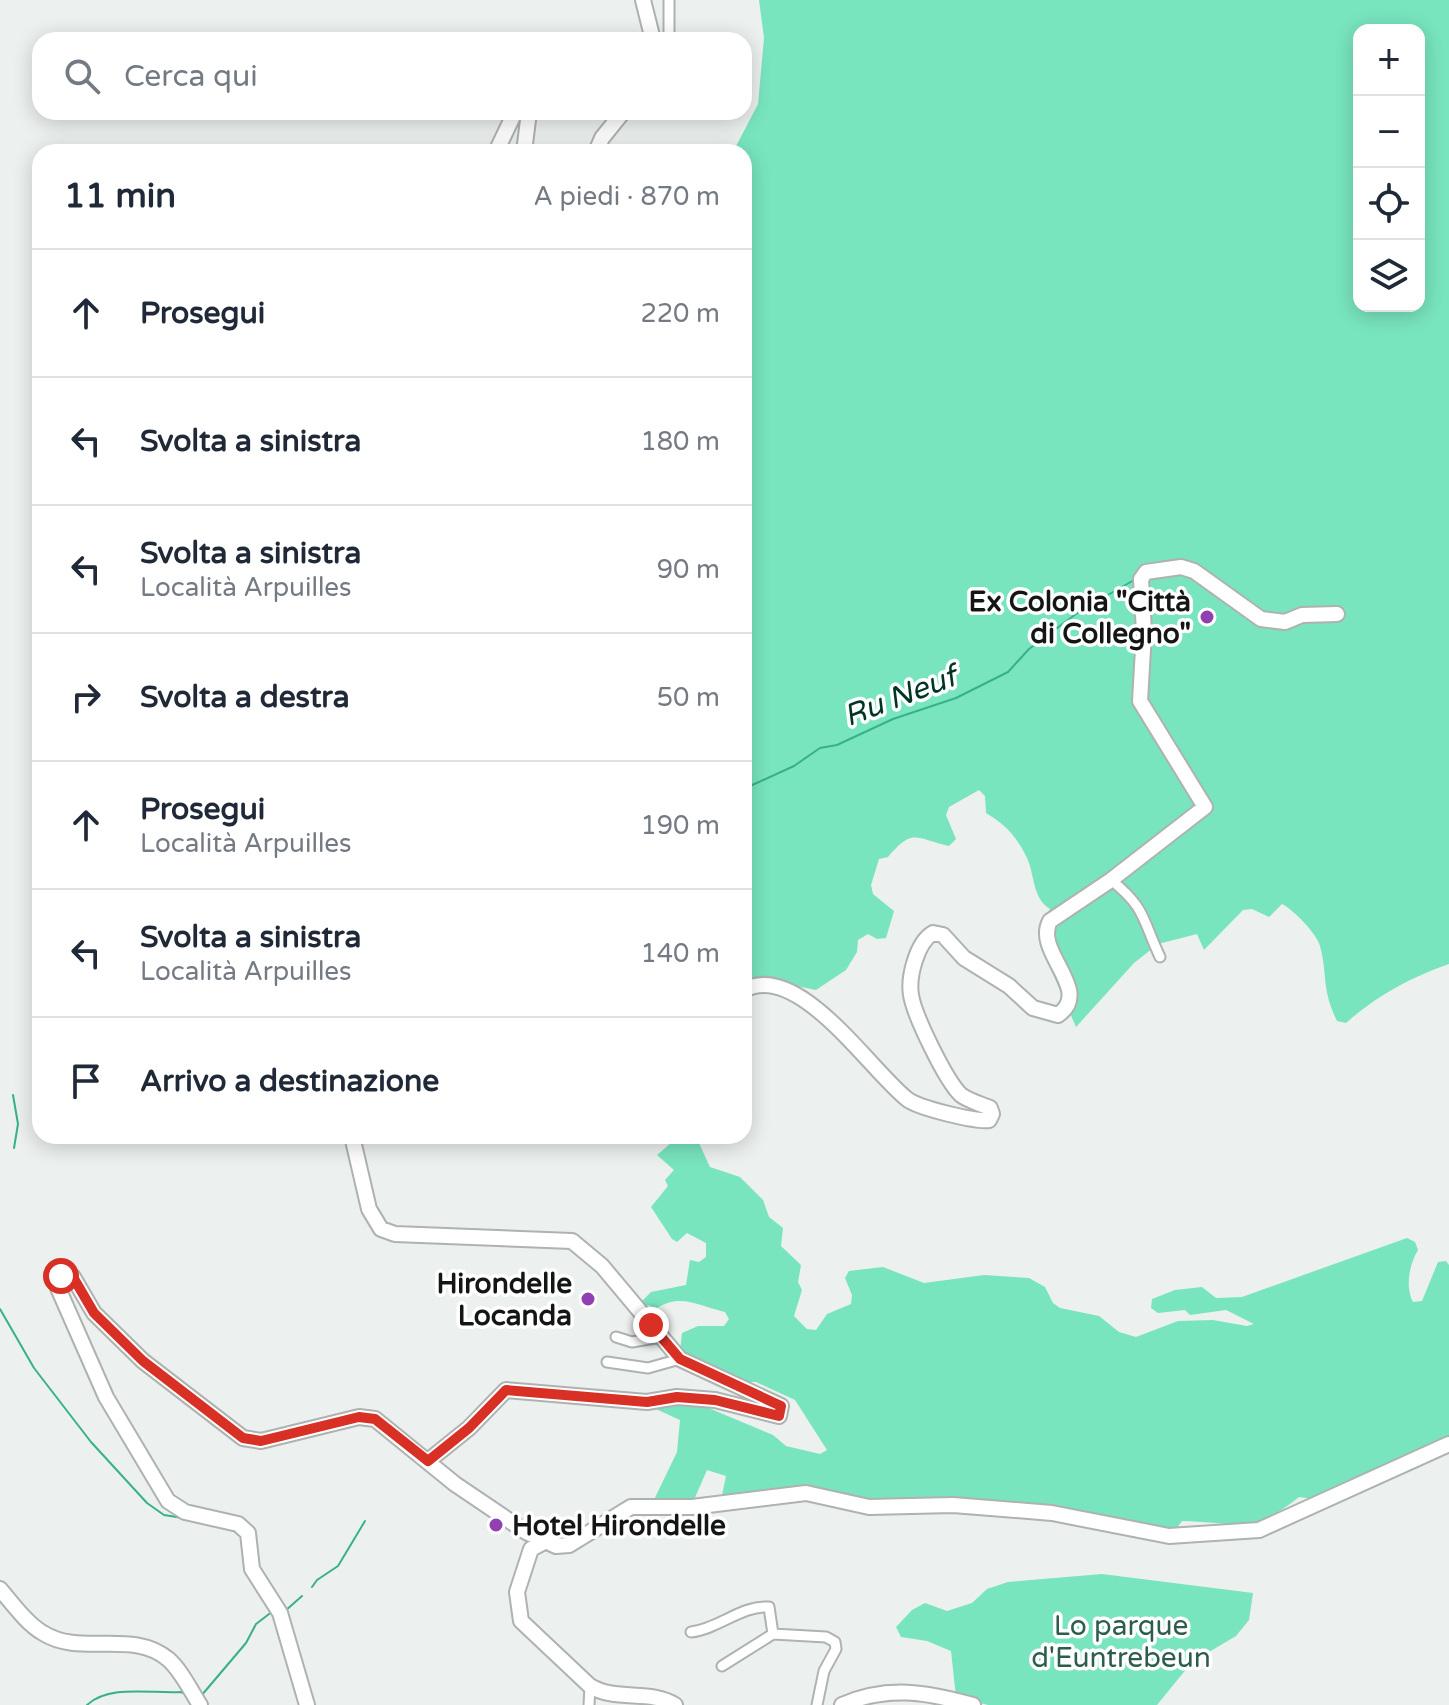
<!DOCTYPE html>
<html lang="it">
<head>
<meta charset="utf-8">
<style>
  :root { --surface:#fff; --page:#f6f6f7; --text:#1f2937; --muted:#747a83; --line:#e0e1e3 }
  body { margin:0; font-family:"Varela Round",sans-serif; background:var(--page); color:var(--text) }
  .controls { position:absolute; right:24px; top:24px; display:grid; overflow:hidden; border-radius:16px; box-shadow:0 4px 20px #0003 }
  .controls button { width:72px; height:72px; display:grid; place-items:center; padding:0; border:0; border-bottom:2px solid var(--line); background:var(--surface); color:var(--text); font:40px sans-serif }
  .stop { position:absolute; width:24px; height:24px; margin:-18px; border:6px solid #d93025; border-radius:50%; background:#fff }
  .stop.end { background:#d93025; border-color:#fff; box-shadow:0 2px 8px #0008 }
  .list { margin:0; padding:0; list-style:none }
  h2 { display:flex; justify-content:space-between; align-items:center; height:104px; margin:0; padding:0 32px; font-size:34px }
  h2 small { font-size:26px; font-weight:400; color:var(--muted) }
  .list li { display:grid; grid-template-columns:52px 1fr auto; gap:24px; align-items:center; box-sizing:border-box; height:128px; padding:0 32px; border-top:2px solid var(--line) }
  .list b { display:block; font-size:30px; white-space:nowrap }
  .list p { margin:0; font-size:26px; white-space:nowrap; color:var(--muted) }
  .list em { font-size:26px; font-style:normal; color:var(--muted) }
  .icon { flex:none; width:44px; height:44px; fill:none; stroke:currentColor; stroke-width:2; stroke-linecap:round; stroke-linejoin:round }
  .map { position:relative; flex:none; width:1449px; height:1705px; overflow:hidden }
  .search { position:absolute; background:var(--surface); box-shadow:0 4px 20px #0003; left:32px; top:32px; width:720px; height:88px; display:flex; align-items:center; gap:20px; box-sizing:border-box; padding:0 28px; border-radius:24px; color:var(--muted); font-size:30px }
  .panel { position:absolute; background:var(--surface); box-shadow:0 4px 20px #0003; left:32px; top:144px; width:720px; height:1000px; border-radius:24px }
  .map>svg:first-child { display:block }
  .green { fill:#78e5be; fill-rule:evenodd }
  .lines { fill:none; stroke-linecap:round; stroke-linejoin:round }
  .stream { stroke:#38b18b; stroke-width:2 }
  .street-casing { stroke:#aeb2b0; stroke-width:13 }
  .secondary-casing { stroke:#aeb2b0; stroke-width:18 }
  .street { stroke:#fff; stroke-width:9 }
  .secondary { stroke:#fff; stroke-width:14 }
  .route { stroke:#d93025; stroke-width:10 }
  .poi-dot { fill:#9040b0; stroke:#fff; stroke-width:3 }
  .labels { text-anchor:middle; stroke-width:7; stroke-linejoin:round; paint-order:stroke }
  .poi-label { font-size:28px; font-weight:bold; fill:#141615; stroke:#fff; text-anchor:end }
  .park-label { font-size:28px; fill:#2d5d4c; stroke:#fff }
  .water-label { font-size:30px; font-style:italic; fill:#003526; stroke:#fff }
</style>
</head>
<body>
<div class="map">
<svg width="1449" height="1705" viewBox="0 0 1449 1705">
  <rect width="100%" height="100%" fill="#ecf0ee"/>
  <!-- green -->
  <path class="green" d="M759,0h690v964c-38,13 -73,32 -103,59l-9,-2c-16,-34 -9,-44 -17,-75 -3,-12 -26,-36 -38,-42l-13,13 -17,-8 -9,1 -39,40 -7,-16 -39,10 -24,19 -58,64 -34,-78 -3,-17 11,-23c-18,-11 -15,-34 -23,-51 -10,-21 -21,-33 -41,-45l-1,-17 -6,-6 -30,17 -3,8 10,24 -7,7c-35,-8 -36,-18 -61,11l-9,2 -8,26 2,9 21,17 -8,27 -9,1 -9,-5 -10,6 -1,12 -11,18 -30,20 -72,-15v-823h-11l25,-48 6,-66zM1359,30h60v276h-60z
    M679,1136l20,7 11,24 30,10 23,23 6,17 14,11 -2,18 20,19 -3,17 4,8 -8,26 13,13 9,1 11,-16 24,-10 1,-9 -7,-17 4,-7 34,-4 41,16 60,-8 45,3 16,9 8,16 7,5 39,8 20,16 17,5 42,-16 35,-1 34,6 7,-2 -28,-14 -36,5 -5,-5 -27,3 -7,-5 1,-9 23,-9 27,-3 14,11 26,-1 165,-59 8,4 3,8c-9,15 -13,37 -5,52l9,-1 16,-39 8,-1 3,4v174l-135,60 -15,-2c-49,39 -62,25 -117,24l-8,11 -74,-14 -236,-15 -27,-8 -116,5 5,-24 -19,-6 -14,32 -42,4 26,-54 3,-32 -33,-15 52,-1 74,31 13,11 34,8 7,-4 -32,-50 -39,-18h-19l-57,-31 2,-18 16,-7h26l5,-7 -4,-7c-27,-6 -43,-19 -68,-4l-17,-5 11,-11 35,-7 4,-25 9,2 7,-5v-14l-19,-10 -10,9 -5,-3 -21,-32 17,-21 -3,-6 9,-10 -17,-15z
    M1102,1574l151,19 -4,27 -13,16 -44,26 -35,43h-169l-32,-8 -5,-46 -24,-10 -26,-4 -5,-10 16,-17 13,-7 22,8 25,-8 15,-14 21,-7z"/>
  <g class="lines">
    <!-- stream -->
    <path class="stream" d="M748,787l46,-21 26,-18 17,-3 56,-26 63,-21 52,-26 21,-23 51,-38 54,-31
      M13,1095l5,29 -4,24
      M0,1309l34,59 57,74 56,61 17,12 19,3
      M312,1587l5,-7 21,-14 27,-45
      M285,1611l17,-15
      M201,1696l45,-53 10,-19 17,-13
      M87,1705c23,-21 64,-11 94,-13l6,3"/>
    <defs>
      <path id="street" d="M669,0v40
        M1111,880c35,28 31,39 49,77
        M616,1337l16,5 29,-5
        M607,1362l41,6 32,-9
        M691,1632c27,-3 51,-27 78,-25l4,27 53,3 9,5 1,7 -12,22 -7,34
        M722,1666l51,-32
        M589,1705l1,-19"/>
      <path id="secondary" d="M643,0l10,40
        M496,152l19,-40
        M524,152l5,-40
        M596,152l6,-14 21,-26
        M744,990c54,-30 126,80 163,109 11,9 69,23 82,21l3,-6 -2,-6c-9,-4 -21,-7 -29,-13 -15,-14 -47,-80 -50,-100 -3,-18 6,-53 22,-62l10,2 21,23 45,28 24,22 25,7c36,-25 -25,-63 -8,-94l61,-41 94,-73 -65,-106 4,-69 -3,-53 5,-7 35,-5 13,4 67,48 24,3 17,-7 35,-1
        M352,1136l17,73 12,20 14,5 177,7 30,25 78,93 101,47 -2,10 -64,-16 -38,-3 -30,5 -141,-12 -37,38 -41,33
        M544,1542l-13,7 -14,43 4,29 69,65c26,16 60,3 85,19
        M0,1589c12,14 27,35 43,44 38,24 89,-4 125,26 13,11 23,32 32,46
        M307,1705l-27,-92 -28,-44 -4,-36 -10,-9 -53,-12 -17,-11 -62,-104 -48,-109 3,-12 12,1 21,36 49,48 100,77 18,3 98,-24 16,2 80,65 71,48 30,14 13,-1 62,-38h61l114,-14 63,14 84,-2 99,8 117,23 90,-6 190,-86
        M842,1705c45,-20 85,-13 131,0"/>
    </defs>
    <!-- street casing -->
    <use href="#street" class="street-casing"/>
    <!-- secondary casing -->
    <use href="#secondary" class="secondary-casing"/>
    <!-- street -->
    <use href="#street" class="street"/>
    <!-- secondary -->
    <use href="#secondary" class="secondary"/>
  </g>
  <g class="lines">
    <!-- route -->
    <path class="route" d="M61,1276l12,1 21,36 49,48 100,77 18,3 98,-24 16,2 53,42 41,-33 37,-38 141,12 30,-5 38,3 64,16 2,-10 -101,-47 -29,-34"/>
  </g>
  <!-- markers -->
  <g class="poi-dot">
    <circle cx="1207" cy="617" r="8"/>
    <circle cx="588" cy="1299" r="8"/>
    <circle cx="496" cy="1525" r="8"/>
  </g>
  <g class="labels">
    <!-- poi labels -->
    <g class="poi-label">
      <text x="1191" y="611">Ex Colonia "Città<tspan x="1191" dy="32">di Collegno"</tspan></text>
      <text x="572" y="1293">Hirondelle<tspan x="572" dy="32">Locanda</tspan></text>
      <text x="512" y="1535" text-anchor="start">Hotel Hirondelle</text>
    </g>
    <!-- park labels -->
    <g class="park-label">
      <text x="1121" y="1635">Lo parque<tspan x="1121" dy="32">d'Euntrebeun</tspan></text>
    </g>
    <!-- water labels -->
    <g class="water-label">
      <text transform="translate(900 696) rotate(-21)" y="10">Ru Neuf</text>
    </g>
  </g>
</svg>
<div class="controls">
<button>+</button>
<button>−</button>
<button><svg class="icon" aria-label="locate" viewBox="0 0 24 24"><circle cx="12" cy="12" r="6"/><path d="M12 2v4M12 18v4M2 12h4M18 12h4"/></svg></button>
<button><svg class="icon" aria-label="layers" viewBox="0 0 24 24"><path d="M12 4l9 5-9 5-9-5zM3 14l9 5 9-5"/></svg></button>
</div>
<div class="stop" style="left:61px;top:1276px"></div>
<div class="stop end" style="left:651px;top:1325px"></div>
<div class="search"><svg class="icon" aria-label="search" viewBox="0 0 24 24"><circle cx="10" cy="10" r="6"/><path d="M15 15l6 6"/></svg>Cerca qui</div>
<section class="panel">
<h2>11 min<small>A piedi · 870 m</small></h2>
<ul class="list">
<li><svg class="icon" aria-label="ahead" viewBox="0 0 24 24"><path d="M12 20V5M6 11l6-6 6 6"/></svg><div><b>Prosegui</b></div><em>220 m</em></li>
<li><svg class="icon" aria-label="left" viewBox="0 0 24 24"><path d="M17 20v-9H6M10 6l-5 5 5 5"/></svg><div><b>Svolta a sinistra</b></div><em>180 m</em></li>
<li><svg class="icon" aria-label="left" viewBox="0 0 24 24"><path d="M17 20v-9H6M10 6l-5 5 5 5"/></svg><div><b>Svolta a sinistra</b><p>Località Arpuilles</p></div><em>90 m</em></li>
<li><svg class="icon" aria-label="right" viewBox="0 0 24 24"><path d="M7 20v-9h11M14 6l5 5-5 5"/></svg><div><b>Svolta a destra</b></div><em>50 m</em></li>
<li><svg class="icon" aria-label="ahead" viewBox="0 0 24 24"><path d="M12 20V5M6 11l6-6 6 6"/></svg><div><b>Prosegui</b><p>Località Arpuilles</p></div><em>190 m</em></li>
<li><svg class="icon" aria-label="left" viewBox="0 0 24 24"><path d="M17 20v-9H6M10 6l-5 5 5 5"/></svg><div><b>Svolta a sinistra</b><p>Località Arpuilles</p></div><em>140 m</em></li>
<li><svg class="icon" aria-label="arrive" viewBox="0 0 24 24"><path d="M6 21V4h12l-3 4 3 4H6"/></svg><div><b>Arrivo a destinazione</b></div></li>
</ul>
</section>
</div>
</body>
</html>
